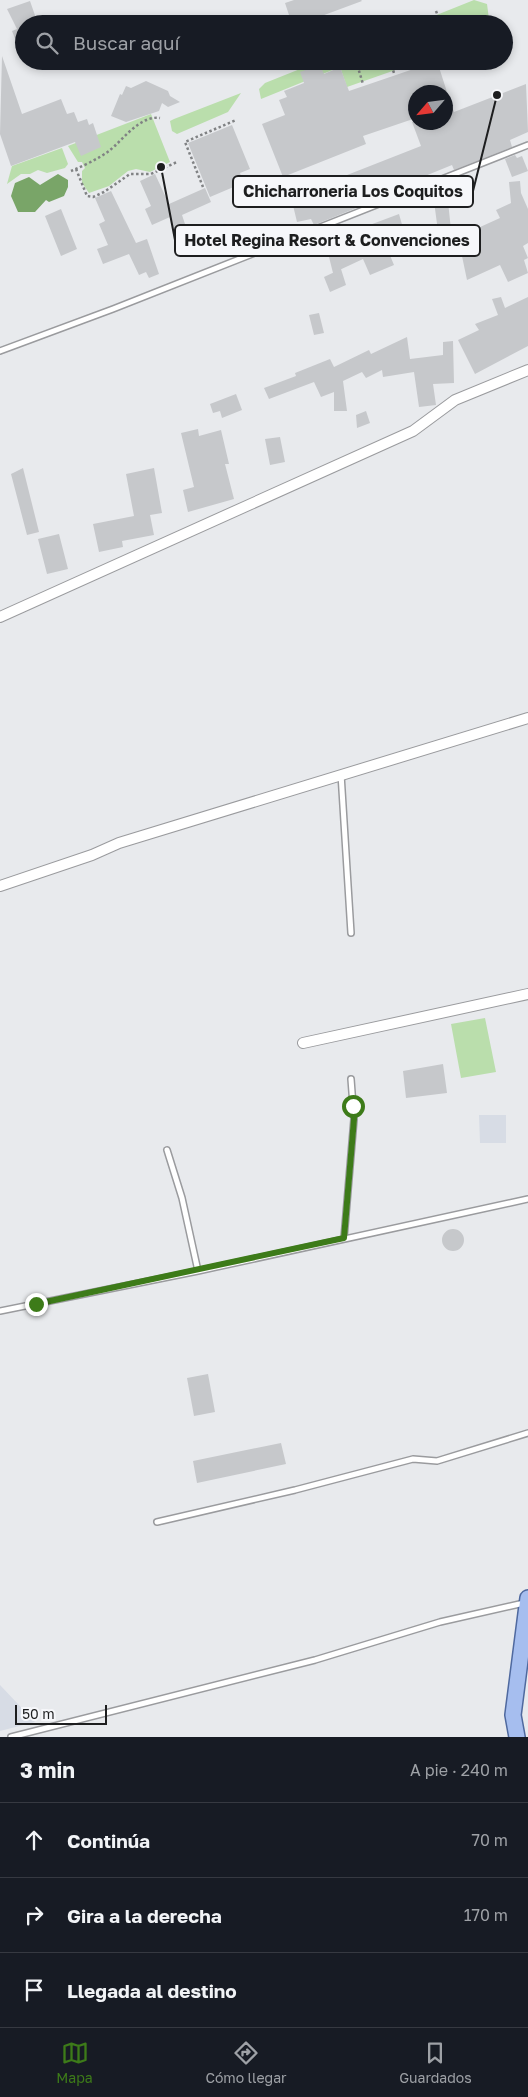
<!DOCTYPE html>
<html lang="es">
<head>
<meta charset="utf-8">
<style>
  :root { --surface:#171b24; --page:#20242c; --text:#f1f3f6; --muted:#9ea1a6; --line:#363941; --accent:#3d7b19 }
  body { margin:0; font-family:"Golos Text",sans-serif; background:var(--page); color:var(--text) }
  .compass { position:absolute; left:408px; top:85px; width:45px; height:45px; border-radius:50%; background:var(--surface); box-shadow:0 2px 8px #0003; rotate:242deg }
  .scale { position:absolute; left:15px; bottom:12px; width:92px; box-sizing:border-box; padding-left:5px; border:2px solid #1d1e1f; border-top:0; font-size:14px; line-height:18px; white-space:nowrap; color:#1d1e1f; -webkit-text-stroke:4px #f6f7fa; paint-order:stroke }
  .stop { position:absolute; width:15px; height:15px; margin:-11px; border:4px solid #3d7b19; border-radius:50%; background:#fff }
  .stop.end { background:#3d7b19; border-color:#fff; box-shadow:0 1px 5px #0008 }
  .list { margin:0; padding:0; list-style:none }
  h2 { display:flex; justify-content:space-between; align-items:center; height:65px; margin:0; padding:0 20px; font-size:21px }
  h2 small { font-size:16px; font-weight:400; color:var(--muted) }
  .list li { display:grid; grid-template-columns:32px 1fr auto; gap:15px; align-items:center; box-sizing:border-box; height:75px; padding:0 20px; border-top:1px solid var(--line) }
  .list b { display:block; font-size:19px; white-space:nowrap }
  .list em { font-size:16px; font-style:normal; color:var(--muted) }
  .icon { flex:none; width:28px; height:28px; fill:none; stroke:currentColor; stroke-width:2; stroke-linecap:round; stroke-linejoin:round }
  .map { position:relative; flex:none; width:528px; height:1737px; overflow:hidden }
  .search { position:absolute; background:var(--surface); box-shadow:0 2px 8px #0003; left:15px; right:15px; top:15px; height:55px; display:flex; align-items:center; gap:12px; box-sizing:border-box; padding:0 18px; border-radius:28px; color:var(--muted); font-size:19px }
  .sheet { height:290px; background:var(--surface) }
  nav { display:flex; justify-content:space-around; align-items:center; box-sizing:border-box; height:70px; border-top:1px solid var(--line); background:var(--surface); font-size:14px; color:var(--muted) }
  nav a { display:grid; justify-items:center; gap:2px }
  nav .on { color:var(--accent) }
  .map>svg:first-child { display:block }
  .built { fill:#d7dce5 }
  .green { fill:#badeac }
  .water { fill:#79a568 }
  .building { fill:#c6c8cb }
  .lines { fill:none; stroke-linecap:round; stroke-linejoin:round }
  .lane-casing { stroke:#9a9b9e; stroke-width:8 }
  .street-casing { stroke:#9a9b9e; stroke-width:12 }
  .primary-casing { stroke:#4f699f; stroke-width:18 }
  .path { stroke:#808284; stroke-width:2.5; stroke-dasharray:2.5 2.5; stroke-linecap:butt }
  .lane { stroke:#fff; stroke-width:5 }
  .street { stroke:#fff; stroke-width:10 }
  .primary { stroke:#a6beef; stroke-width:15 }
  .route { stroke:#3d7b19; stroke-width:6 }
  .leader { fill:none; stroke:#1d1e1f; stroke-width:2 }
  .callout-dot { fill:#1d1e1f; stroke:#f6f7fa; stroke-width:2 }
  .callout { fill:#f6f7fa; stroke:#1d1e1f; stroke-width:2 }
  .callout-label { font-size:16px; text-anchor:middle; font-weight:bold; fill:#1d1e1f }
</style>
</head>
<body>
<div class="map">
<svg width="528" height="1737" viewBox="0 0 528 1737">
  <rect width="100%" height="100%" fill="#e8eaed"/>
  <!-- built -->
  <path class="built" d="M479,1115h27v28h-26z
    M0,1685l35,37 -35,9z"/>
  <!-- green -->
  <path class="green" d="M474,0l13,4 2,15 -11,5h-64z
    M320,61h101l-74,26 -7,-20 -79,32 -2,-10 6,-6z
    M241,93l-13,19 -51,22 -5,-3 -2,-10 4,-2z
    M151,114l19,48 -20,10 -14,-3 -8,2 -19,15 -20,7 -7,-10v-12l3,-3 -3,-6h-4l-10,-16z
    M62,148l6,16 -3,4 -18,5 -9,-3 -8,4h-9l-14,10 5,-18z
    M485,1018l11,54 -35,6 -10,-54z"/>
  <!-- water -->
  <path class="water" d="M58,174l10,6v7l-4,9 -15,6 -3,-2 -11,12h-17l-7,-16 4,-13 14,-6 11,8z"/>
  <!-- building -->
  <path class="building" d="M294,0h67l1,1 -62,23h-8l-7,-21z
    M30,1l8,23h-14v17l-2,-3 -6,3 -4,-10 5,-2 -10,-20z
    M2,56l20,58 39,-15 6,15 7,-2 4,10 9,-3 2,6 4,-2 8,24 -20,9 -6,-14 -64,24 -11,-32z
    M437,61l10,31h-31v26l-53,18 3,8 -83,33 -21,-53 23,-9 -6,-15 8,-3 -3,-6 20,-8 -4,-11 20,-7 4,9 16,-7 9,24z
    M146,81l22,10 2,5 10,6 -12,5 -6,-4 -3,8 -33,11 -15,-6 9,-22 2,1 4,-9 5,2z
    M526,84l2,48 -18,8 2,7 -58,23 -2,-5 -27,11 1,4 -112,45 -3,-6 -14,3 -6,-25 130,-51 -9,-24h34v-29l8,19z
    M232,125l18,44 -10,4 3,10 -33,14 -22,-54z
    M515,155l2,3 5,-2 6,15 -16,6 -7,-18z
    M155,174l14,30 36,-16 6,14 -29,13 10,30 -12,4 -10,-32 -18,8 -7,-16 6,-3 -11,-25z
    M520,181l1,12 7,16v34l-5,3 5,12 -4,2 4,13 -20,9 -8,-17 -33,15 -9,-43 42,-19 -4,-8 15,-7 -2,-21z
    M111,191l25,52 11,-4 12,35 -10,4 -3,-6 -7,3 -10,-21 -26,10 -6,-15 11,-4 -9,-21 6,-3 -10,-23z
    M447,192l4,38 11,-5 2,10 -24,11 -7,-52z
    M61,209l16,40 -16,7 -16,-40z
    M399,214l6,21 -21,6 10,24 -24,10 -7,-16 -30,14 -8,-32 20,-7 2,8 23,-8 -3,-8z
    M341,269l5,16 -16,7 -6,-15z
    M501,297l4,11 23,-11v49l-53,28 -17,-34 21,-10 -4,-6 23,-9 -6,-16z
    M319,313l5,20 -10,2 -5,-20z
    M407,337l3,22 33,-4v-13l10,-1 1,42 -21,1 3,21 -17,2 -5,-35 -31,5 -1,-7 -16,8 -4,-6 -19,9 4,30h-13v-19l-13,5 -7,-15 -45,17 -5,-11 32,-12 -1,-3 35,-14 4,8 35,-17 2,4z
    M236,394l6,16 -20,8 -2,-7 -7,2 -3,-9z
    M366,411l4,12 -13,5 -1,-13z
    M198,429l1,7 22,-6 8,34h-4l9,35 -46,13 -5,-22 11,-3 -13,-54z
    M280,437l5,25 -15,3 -5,-26z
    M23,468l16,64 -12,3 -16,-61z
    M154,468l8,45 -12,2 4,20 -32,6 1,6 -24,5 -6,-28 41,-8 -8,-42z
    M59,534l9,35 -21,5 -9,-35z
    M443,1064l4,29 -41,5 -3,-27z
    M442 1240a11 11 0 1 1 22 0a11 11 0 1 1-22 0Z
    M208,1374l7,38 -21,4 -7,-38z
    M281,1443l5,21 -89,19 -4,-22z"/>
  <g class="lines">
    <defs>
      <path id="lane" d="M0,351l113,-42 415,-164
        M341,774l10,159
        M167,1150l15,48 16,73
        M344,1238l10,-119 -3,-40
        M0,1311l198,-40 330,-72
        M157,1522l138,-32 118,-31 24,2 91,-28
        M11,1737l304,-77 125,-38 84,-19"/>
      <path id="street" d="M0,617l413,-186 42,-31 73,-30
        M0,886l92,-31 27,-12 409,-125
        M303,1043l225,-49"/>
      <path id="primary" d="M517,1737l-4,-22 15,-117"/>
    </defs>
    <!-- lane casing -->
    <use href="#lane" class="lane-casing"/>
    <!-- street casing -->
    <use href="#street" class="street-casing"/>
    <!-- primary casing -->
    <use href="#primary" class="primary-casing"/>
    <!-- path -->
    <path class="path" d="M436,11l5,13
      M411,21l1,3
      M356,61l7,23
      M390,61l4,12
      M424,61v2
      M76,169l11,27 6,1 11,-5 26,-18h21l26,-12
      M71,171c12,-5 27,-12 38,-20 14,-11 31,-36 51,-33
      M203,187l-18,-45 51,-22"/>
    <!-- lane -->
    <use href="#lane" class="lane"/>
    <!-- street -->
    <use href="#street" class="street"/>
    <!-- primary -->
    <use href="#primary" class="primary"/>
  </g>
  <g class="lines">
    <!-- route -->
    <path class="route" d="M36,1304l308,-66 10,-119 -1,-13"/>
  </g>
  <!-- callouts -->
  <path class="leader" d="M497 95L473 191M161 167L175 240"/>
  <g class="callout-dot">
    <circle cx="497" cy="95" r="5"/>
    <circle cx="161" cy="167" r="5"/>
  </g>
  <g class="callout">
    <rect x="233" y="176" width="240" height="31" rx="5"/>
    <rect x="175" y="225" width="305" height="31" rx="5"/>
  </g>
  <g class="callout-label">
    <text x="353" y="197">Chicharroneria Los Coquitos</text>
    <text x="327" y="246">Hotel Regina Resort &amp; Convenciones</text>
  </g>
</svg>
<svg class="compass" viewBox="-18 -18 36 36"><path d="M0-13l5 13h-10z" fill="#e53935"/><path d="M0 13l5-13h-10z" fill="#9ea1a6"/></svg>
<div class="scale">50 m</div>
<div class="stop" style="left:353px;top:1106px"></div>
<div class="stop end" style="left:36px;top:1304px"></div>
<div class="search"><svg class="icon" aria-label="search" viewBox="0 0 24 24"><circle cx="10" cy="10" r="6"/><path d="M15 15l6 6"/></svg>Buscar aquí</div>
</div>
<section class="sheet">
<h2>3 min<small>A pie · 240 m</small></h2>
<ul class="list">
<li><svg class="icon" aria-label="ahead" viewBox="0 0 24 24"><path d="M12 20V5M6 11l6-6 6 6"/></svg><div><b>Continúa</b></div><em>70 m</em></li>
<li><svg class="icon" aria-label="right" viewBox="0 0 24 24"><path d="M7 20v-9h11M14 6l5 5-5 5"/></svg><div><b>Gira a la derecha</b></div><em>170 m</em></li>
<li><svg class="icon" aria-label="arrive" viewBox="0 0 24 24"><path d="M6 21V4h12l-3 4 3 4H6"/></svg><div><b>Llegada al destino</b></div></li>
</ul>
</section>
<nav>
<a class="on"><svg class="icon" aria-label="map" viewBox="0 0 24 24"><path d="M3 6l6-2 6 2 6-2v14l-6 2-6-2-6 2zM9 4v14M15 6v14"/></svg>Mapa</a>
<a><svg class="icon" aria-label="directions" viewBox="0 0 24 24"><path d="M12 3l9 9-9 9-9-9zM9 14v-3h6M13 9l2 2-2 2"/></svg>Cómo llegar</a>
<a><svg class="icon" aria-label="saved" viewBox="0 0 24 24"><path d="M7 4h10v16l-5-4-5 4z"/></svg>Guardados</a>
</nav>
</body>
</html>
